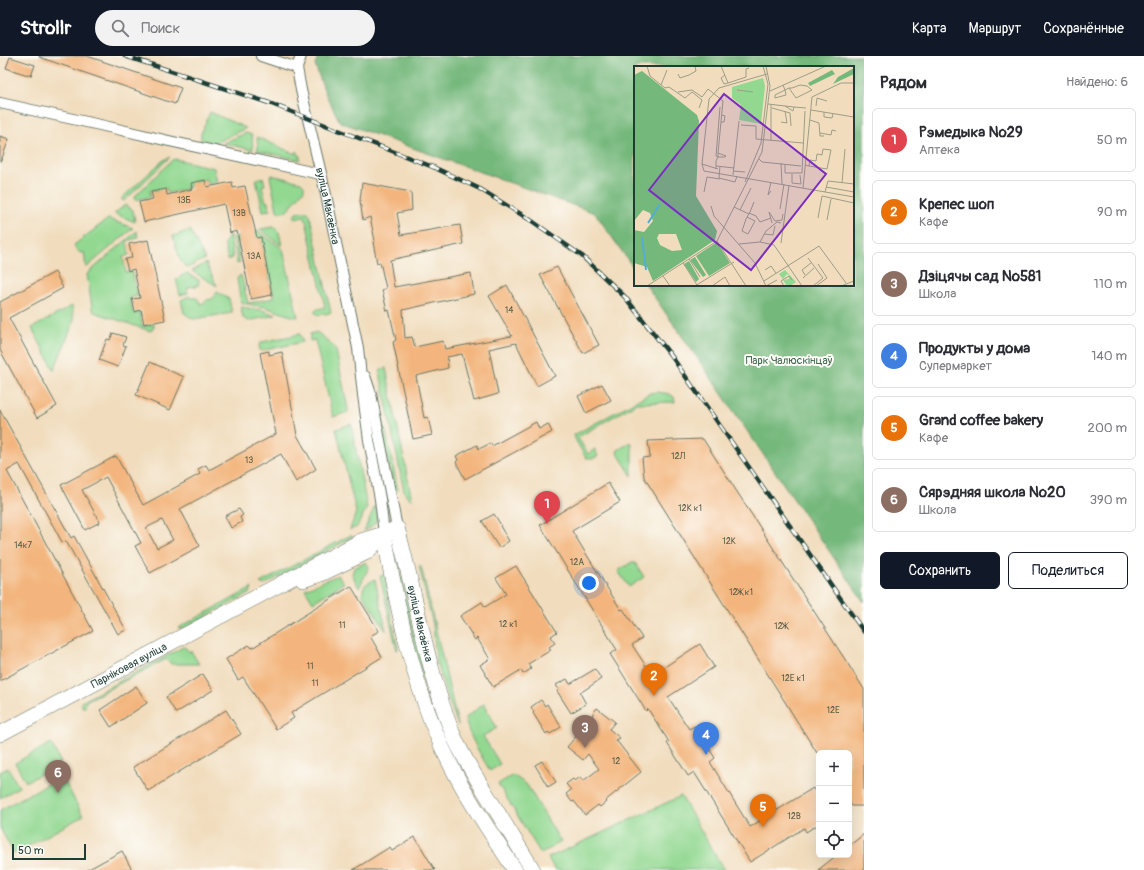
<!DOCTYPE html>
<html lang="ru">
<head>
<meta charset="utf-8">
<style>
  :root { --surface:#fff; --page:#f2f2f3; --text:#2b2b33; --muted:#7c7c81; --line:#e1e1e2; --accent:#111827 }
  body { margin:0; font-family:Pangolin,sans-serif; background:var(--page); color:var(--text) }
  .controls { position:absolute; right:12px; bottom:12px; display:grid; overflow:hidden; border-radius:6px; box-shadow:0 4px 16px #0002 }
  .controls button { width:36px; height:36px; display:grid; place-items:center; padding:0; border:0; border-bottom:1px solid var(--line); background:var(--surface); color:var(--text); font:20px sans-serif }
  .scale { position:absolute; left:12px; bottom:10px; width:74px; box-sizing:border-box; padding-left:4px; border:2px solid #1f3d34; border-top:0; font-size:11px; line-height:14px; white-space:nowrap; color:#1f3d34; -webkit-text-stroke:3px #fdfcf7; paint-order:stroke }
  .you { position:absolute; left:589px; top:527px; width:14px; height:14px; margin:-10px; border:3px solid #fff; border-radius:50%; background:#1a73e8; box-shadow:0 0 0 6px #1a73e833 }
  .badge { display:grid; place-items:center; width:26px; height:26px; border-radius:50%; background:var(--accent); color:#fff; font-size:13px; font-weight:700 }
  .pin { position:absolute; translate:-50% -33px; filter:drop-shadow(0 1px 2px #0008) }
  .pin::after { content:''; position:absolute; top:21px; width:14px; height:12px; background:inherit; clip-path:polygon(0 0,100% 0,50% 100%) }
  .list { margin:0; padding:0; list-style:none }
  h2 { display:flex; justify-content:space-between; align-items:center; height:52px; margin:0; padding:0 16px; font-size:17px }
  h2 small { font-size:13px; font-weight:400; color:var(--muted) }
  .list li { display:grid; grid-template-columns:26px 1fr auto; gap:12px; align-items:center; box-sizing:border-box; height:64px; margin:0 8px 8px; padding:0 8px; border:1px solid var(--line); border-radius:6px }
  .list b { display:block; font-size:15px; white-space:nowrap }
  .list p { margin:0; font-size:13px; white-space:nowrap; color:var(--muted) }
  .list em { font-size:13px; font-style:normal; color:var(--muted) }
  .actions { display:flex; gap:8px; padding:12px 16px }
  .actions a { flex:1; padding:9px 0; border:1px solid var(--accent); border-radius:6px; text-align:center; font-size:14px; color:var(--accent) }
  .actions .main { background:var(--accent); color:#fff }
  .icon { flex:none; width:22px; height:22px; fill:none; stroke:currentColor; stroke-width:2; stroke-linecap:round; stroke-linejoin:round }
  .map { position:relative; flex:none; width:864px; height:814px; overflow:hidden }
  header { display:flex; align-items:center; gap:24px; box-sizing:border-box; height:56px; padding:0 20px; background:var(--accent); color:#fff }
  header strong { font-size:19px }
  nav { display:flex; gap:22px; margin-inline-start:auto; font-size:14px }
  .search { width:280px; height:36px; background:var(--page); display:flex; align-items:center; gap:10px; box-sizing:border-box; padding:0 14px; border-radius:22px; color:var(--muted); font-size:15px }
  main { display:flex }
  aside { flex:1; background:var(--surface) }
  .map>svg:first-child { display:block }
  .green { fill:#92d891; stroke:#588a62 }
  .forest { fill:#75b87b; stroke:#4a7a58 }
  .building { fill:#f3b57d; fill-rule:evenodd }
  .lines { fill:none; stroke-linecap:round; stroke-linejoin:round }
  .street-casing { stroke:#687564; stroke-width:12 }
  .secondary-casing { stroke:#687564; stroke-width:16 }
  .street { stroke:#fff; stroke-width:10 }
  .secondary { stroke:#fff; stroke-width:15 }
  .rail-casing { stroke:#1f3d34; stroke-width:4.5 }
  .rail { stroke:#fdfcf7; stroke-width:3; stroke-dasharray:9; stroke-linecap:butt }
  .labels { text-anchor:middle; stroke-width:4; stroke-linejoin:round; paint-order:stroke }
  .number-label { font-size:9px; fill:#545b46 }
  .street-label { font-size:11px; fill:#1f3d34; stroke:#fdfcf7 }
  .park-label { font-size:11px; fill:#3c644b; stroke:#fdfcf7 }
  .inset-river { fill:none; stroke:#54add2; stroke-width:2 }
  .inset-road { fill:none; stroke:#9d9d87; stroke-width:1 }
  .view { fill:#7b2cbf; fill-opacity:0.15; stroke:#7b2cbf; stroke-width:2 }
  .inset-edge { fill:none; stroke:#1f3d34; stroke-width:2 }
</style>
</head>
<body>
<header>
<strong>Strollr</strong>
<div class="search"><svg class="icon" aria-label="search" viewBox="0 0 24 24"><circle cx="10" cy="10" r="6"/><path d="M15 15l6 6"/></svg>Поиск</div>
<nav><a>Карта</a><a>Маршрут</a><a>Сохранённые</a></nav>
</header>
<main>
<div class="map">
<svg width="864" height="814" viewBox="0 0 864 814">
  <rect width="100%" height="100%" fill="#fdfcf7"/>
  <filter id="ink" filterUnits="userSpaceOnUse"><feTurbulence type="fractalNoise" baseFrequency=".025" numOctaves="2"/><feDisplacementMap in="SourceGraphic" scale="8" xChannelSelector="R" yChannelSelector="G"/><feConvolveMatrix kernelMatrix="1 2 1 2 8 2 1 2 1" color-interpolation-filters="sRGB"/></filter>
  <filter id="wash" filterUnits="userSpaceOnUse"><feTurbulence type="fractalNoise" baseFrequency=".012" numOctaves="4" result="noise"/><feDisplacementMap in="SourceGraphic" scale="16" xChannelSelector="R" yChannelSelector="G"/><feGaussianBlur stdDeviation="0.9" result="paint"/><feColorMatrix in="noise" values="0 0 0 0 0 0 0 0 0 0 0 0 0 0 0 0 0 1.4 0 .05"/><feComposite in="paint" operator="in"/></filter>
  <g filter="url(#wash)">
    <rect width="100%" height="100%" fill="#f1ddbe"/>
    <!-- green -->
    <path class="green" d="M210,56l36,16 -31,15 -14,-2v-8z
      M246,77l6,2 1,15 -30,-7z
      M257,81l38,17 2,-3 3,5v4l-42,-9z
      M170,101l-46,44 -3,-2 39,-36 5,-4z
      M175,103l39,9 3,14 -9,2 -2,-5 -16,3v5l-5,1v2l-17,3 -2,-5 -16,3 1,6 -16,3 -1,-3 38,-37z
      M271,119l30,7 3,3v5l-17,21 -8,2 -2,-3 -7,-33z
      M263,121l2,8 -3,1 4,16h2l2,8 -7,1 -7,-32z
      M125,149l8,5 2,12 -20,-8v-1z
      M301,156h7l2,4 21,97h-1l-12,2 -3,-2v-3l10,-3 -20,-91 -11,2v-2l2,-3z
      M108,163l25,9 -47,40 -2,-16 -4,1 -5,-5 -1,-3z
      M274,171l5,5 3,14 -22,-17z
      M190,174l15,29 -18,9 -7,-8 -7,-24z
      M137,175l1,7 -11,3 2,14 -6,2 3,16 6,-2 6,25 -8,2 3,15h7l2,13 12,-2v3l-2,3 -2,1 -56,-19 -2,-4 -5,-34z
      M258,175l25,18 15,68 -7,-1 -26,-9 -24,-4 -4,-24 1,-2 3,-2 7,28 26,-5 -13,-61 -24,4 3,22 -3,1 -3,-27z
      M230,179l3,23 -5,2 -4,-16z
      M206,207l11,23 -25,-15z
      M187,217l12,7 -1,6 -9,1 -2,2 1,4 -8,2 -4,-16z
      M217,236l12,7 3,14 -39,6 -9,-6 -3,-13 8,-4 2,2h6l4,6 3,-1 4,-4 3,1z
      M72,250l2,15 -20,49 -22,-42z
      M241,251l21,3 14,5 -28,6 -5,-3z
      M317,276l11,9 8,9 12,59v3l-15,5 -18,-77 -5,1v-7z
      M300,278l3,8 -43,9 -1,-6 3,-3z
      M386,312l26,132 -6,-5 -2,-4 -24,-118 1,-3z
      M657,336l13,2 4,3 1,5 -38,1 -57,33 -2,2 10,16 7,-5 3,7 -6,3 -6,-1 -10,-17 -2,-6 76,-42z
      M374,340l5,3 19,91 -4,1z
      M351,368l16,83 -10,20 -7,3 6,-18 -20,-83z
      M631,386l1,2v32l-15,-24 1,-2z
      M375,450c6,12 0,20 -11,25z
      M351,479l2,2 -89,48 -4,-2z
      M366,506l3,5 -10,21 -7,-14 2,-6z
      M632,506l4,2 8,13 -15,10 -11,-16z
      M419,510h2l37,159 -12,-31 -10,-36 -3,-33z
      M400,514l13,59 11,32 13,50 -14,-31 -26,-109z
      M338,519l6,8 -31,19 -8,-13z
      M385,519l3,25 10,48 -1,3 -17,-75z
      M375,523l11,52 -24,-38 3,-8z
      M252,532l-2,5 -67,36 -5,-1z
      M183,591l3,1 3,4 2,-1 8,13h-28l-5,-5 -80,42 -1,6h-3l-1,-5z
      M484,648l13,24 -14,8 17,28 -10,7c-8,-14 -23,-38 -25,-53z
      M51,687l10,20 -35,19 -11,-19z
      M8,712l11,19 -19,11v-26z
      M513,719l14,10 34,57 -20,12 -43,-70z
      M62,720l21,40 -69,38 -14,-26v-18z
      M681,740l43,74h-169l-7,-12z"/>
    <!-- forest -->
    <path class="forest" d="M318,0h546v546l-166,-243 -52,-74h207v-218h-218v203l-40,-57 -255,-91 -14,-27 -11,-30z"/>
    <g id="blocks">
      <!-- building -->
      <path class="building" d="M39,0h48l94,32 -6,16 -136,-47z
        M10,1l25,8 -4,11 -25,-8z
        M0,80l9,3 -8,22h-1z
        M205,124l2,7 25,-5 1,6 12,-2 12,52 4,-1 11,58 -21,4 -14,-68 -7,2 -6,-29 -80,18 -5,-20 14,-3 -2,-7 15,-3 1,6 25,-6 -1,-6z
        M362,127l49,9 1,18 -15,3 4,22 59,-10 3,19 -73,16 4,27 77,-14 3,21 -71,16 2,28 7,-1 3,10 28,-6 2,8 67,-13 -23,-40 18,-11 48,91 -18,10 -21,-43 -27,6 9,45 -24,7 -12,-47 -15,3 1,11 -32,8 8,42 4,-1 4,18 -19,4 -20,-97 3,-2 -7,-30 -2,1 -5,-21 4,-2 -6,-26 -3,1 -4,-21 2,-1 -5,-24 -7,3 -3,-19z
        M148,184l17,80 -21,4 -3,-14 -6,2 -3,-13 8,-1 -6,-29 -6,2 -3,-12 7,-1 -3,-14z
        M557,211l42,78 -16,8 -43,-78z
        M55,216l8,16 -54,30 48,88 -20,12 -37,-68v-48z
        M113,277l13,4 -3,8 3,1 -8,21 -19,-7 8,-21 3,1z
        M269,295v4l13,-3 15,83 19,34 -20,13 -15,-28 -101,55 20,37 -50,27 -15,-27 6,-3 -35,-66 -24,13 18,32 -15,8 -24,-45 55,-29 27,49 57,-31 -2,-5 8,-4 3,5 67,-36 -16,-81zM162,464l11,20 -16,8 -11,-20z
        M150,306l34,15 -14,33 -34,-15z
        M602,328l9,16 -25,13 -8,-17z
        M0,354l71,128 3,-2 52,94 -8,4 -52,-93 -4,1 -43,-78 -12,7 86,160 -93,50z
        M536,366l3,7 9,-5 4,8 -87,47 -9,-17 2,-2 -2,-4 21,-11 2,4 12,-6 1,3z
        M703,383l161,250v117h-12l-3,-4v-49h-32l-173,-276 -2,-19 8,-1 -2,-16z
        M608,427l12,19 -48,29 49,79 2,-1 19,29 -10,7 20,30 48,-31 14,23 -46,30 21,32 6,-3 20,32 -5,4 40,65 63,-39 6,10v26l-13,8 -2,-4 -54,34 -56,-90 -6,4 -21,-33 2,-1 -21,-33 -2,2 -36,-57 7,-4 -77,-125z
        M239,453l4,6 -3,2 2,5 -11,6 -6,-12z
        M494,458l7,11 -1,1 9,15 -10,7 -17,-27z
        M516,510l41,66 -6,4 4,7 -6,4 2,3 -23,14 3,5 -8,5 -2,-4 -28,17 -13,-22 10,-6 -13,-21 -2,2 -15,-24 22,-14 3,5 21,-13 -10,-16z
        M351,530l28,45 -9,5 12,21 -91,56 3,5 -18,11 -33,-52 -5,3 -12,-21 23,-14 3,3z
        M595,613l6,10 -21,14 6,11 -15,9 -14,-22 2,-1 -3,-5 11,-6 3,5z
        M203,618l10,16 -37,23 -10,-16z
        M136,630l11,17 -36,24 -11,-17z
        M541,644l4,6 2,-2 14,23 -11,7 -2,-2 -2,2 -13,-21 1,-1 -3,-5z
        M597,652l18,14 -6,7 11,9 -4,2 25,32 -36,29 1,1 -6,5 -2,-2 -13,10 -11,-14 -2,1 -6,-8 5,-4 -5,-6 7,-5 2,2 5,-4 3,4 16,-12 -11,-15 -5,6 -16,-13 26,-31 -1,-1z
        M226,654l15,24 -93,57 -15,-24z
        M542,705l14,21 -8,5 -13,-22z
        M864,778v36h-46l19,-15h12v-9z
        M415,781l20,33h-82l37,-23 2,4z
        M122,795l10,19h-45z"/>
    </g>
  </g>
  <g filter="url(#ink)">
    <use href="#blocks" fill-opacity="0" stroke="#687564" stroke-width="1"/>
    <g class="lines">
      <defs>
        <g id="street">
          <path d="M261,0l36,12"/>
          <path id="s1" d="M301,0l-4,12 4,22 24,100 33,158 5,47 6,45 11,59 4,35"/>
          <path d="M0,47l100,22 69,16 151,33"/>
          <path d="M365,320l6,18 26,134"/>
        </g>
        <g id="secondary">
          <path d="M384,478c13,72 28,146 58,213 20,44 47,83 73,123"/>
          <path d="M303,524l18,-6 46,-22 16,-17"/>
          <path id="s2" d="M0,678l361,-193 23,-7 13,-6c19,67 29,138 55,204 8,20 19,37 30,55 17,28 34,55 51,83"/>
        </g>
      </defs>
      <!-- street casing -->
      <use href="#street" class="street-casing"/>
      <!-- secondary casing -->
      <use href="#secondary" class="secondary-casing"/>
      <!-- street -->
      <use href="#street" class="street"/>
      <!-- secondary -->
      <use href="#secondary" class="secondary"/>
      <defs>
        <path id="rail" d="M125,0l144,47 164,64 47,22 52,32 50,35 43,41 47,60 192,275"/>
      </defs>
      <!-- rail casing -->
      <use href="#rail" class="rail-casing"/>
      <!-- rail -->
      <use href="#rail" class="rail"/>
    </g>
  </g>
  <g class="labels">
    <!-- number labels -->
    <g class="number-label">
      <text x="184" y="147">13Б</text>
      <text x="239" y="160">13В</text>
      <text x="254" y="203">13А</text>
      <text x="509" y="257">14</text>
      <text x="678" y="403">12Л</text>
      <text x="249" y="407">13</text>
      <text x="690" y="455">12К к1</text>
      <text x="729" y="488">12К</text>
      <text x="23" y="492">14к7</text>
      <text x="577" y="509">12А</text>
      <text x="741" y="539">12Ж к1</text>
      <text x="508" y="571">12 к1</text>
      <text x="342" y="572">11</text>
      <text x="781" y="573">12Ж</text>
      <text x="310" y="613">11</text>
      <text x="793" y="625">12Е к1</text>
      <text x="315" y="630">11</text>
      <text x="833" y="657">12Е</text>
      <text x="616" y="708">12</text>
      <text x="794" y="763">12В</text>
    </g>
    <!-- street labels -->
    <g class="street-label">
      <text dy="4" stroke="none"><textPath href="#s1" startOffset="154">вуліца Макаёнка</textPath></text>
      <text dy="4" stroke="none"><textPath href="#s2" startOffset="546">вуліца Макаёнка</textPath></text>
      <text dy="4" stroke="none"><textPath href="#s2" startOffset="146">Парніковая вуліца</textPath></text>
    </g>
    <!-- park labels -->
    <g class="park-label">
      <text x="789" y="308">Парк Чалюскінцаў</text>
    </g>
  </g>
  <!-- overview -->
  <g transform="translate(634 10)">
    <rect width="220" height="220" fill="#f1ddbe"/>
    <path d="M129,12l2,8 -4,38 -22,-4 2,-15 -9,-7v-11zM151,204l11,12 -6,4h-3l-4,-6 6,-1v-4l-2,-1 -4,5 -4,-5z" fill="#92d891"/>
    <path d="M220,2v6l-21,10 5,-7zM198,4l3,4 -25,12 -2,-3zM8,5l55,44 2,6 -3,75 21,35 -2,9 -62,41 -6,-14 -13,-4v-33l10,2 9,-11 -3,-8 -7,-3 -9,11v-146zM25,168h17l6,16 -10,1 -12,-6 -3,-7zM83,176l13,21 -21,13 -13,-20zM61,191l11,18 -3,2 -13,-17zM55,195l10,18 -3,3 -12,-18z" fill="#75b87b" fill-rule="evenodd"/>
    <path class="inset-river" d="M14,157l12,-19M8,171l4,33"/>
    <path class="inset-road" d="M13,0l3,10 15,12 4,-1 16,11 7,-6 10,8 -3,8M87,0l7,17 18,-6v-8l3,-1M44,8l2,4 9,-3 7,-4 -1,-5M91,9l-4,3 3,6 4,-1M27,19l6,-15M149,19l2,5 4,-2h3l8,-3 7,1 5,4 -16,8 -7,-10M103,24l16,2M151,24l1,5 -11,3v-3zM136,25l56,-25M44,26l14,-2 10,7 6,-8 15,12 -5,52M134,38l17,2 8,5 1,-4 -9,-1M182,40l1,-8 10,3M160,41l12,1M138,42l18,5 1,13M177,44l43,7M190,46v5l8,1 1,-4M176,54l9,3 1,13h4M87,56h3l1,-6 -3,-1M147,56l6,1 -2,-12M107,59l15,1v13l47,4M186,67l11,2 1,-5 4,1M137,74v-35M125,93l3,3 39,4M147,97l1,21M68,98l7,-65 10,-11 48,-14M151,98v9h17l3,-62M171,99l4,1 18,3 4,-19 -8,-1 -1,6 -5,-1 -1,7 -6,-1 -1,6M82,100l18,2M86,100l-1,12 16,4 2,-6M82,103v-8l2,-4v-4l8,3 -1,1h-7l-2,-1 4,-49M84,103l-16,-5 2,7 150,26M99,105l12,1M158,108v9l9,1 -1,-9M99,109l6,-54M111,116l16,-39 7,-59 -5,-18M137,116l-3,13 3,-4M208,117l3,-34M192,121l28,5M169,122l9,-91 29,-14h13M70,126l3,-15 13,2M191,126l3,-11 26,3M77,140l3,10 41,47 11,23M100,141l15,7M146,143l4,-25M106,144l11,-22M115,147l7,3 4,6 11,-4M113,151l8,4 -7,13 -6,-3 4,-12 4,-7 4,-10M184,152l4,-22 32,7M193,154l4,-21M138,157l-3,-11 6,9 7,-1 1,-6M130,168l9,1 2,-9M83,175l29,45M126,176l6,-11 11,-9 4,1M147,177l8,-58M105,178l21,-2 14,3 28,41M174,192l15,20 -10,8M55,193l11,18M49,197l14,22M131,204l6,-4 5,7M171,209l-3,-5 9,-7M29,210l7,10M169,212l11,-10M130,215l55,-35 27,37M13,220l70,-45 45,-89 8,-66 -4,-20M61,220l39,-24M78,220l13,-9 5,9M132,220l11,-6M150,220l-3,-5 8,-5 3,4M182,220l11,-8 -9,-14M207,220l13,-5"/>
    <path class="view" d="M90,28l102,80 -75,96 -102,-80z"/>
    <rect width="220" height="220" class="inset-edge"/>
  </g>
</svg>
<div class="controls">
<button>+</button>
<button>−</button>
<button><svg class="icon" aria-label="locate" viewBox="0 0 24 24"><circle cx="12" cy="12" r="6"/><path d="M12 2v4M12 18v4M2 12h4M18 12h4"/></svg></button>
</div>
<div class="scale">50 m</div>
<div class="you"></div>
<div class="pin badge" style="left:547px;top:468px;background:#e0444e">1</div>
<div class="pin badge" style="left:654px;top:640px;background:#e8710a">2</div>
<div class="pin badge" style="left:585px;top:692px;background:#8d6e63">3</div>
<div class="pin badge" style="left:706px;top:699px;background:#3f7fe0">4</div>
<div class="pin badge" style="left:763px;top:771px;background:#e8710a">5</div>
<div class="pin badge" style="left:58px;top:737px;background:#8d6e63">6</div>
</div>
<aside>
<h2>Рядом<small>Найдено: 6</small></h2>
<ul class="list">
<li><span class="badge" style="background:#e0444e">1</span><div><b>Рэмедыка №29</b><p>Аптека</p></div><em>50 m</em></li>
<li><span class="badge" style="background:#e8710a">2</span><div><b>Крепес шоп</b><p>Кафе</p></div><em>90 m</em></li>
<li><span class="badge" style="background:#8d6e63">3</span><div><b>Дзіцячы сад №581</b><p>Школа</p></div><em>110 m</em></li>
<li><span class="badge" style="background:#3f7fe0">4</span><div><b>Продукты у дома</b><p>Супермаркет</p></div><em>140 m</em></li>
<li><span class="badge" style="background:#e8710a">5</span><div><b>Grand coffee bakery</b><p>Кафе</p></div><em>200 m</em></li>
<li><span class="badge" style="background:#8d6e63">6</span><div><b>Сярэдняя школа №20</b><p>Школа</p></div><em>390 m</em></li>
</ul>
<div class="actions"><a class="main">Сохранить</a><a>Поделиться</a></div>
</aside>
</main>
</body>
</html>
